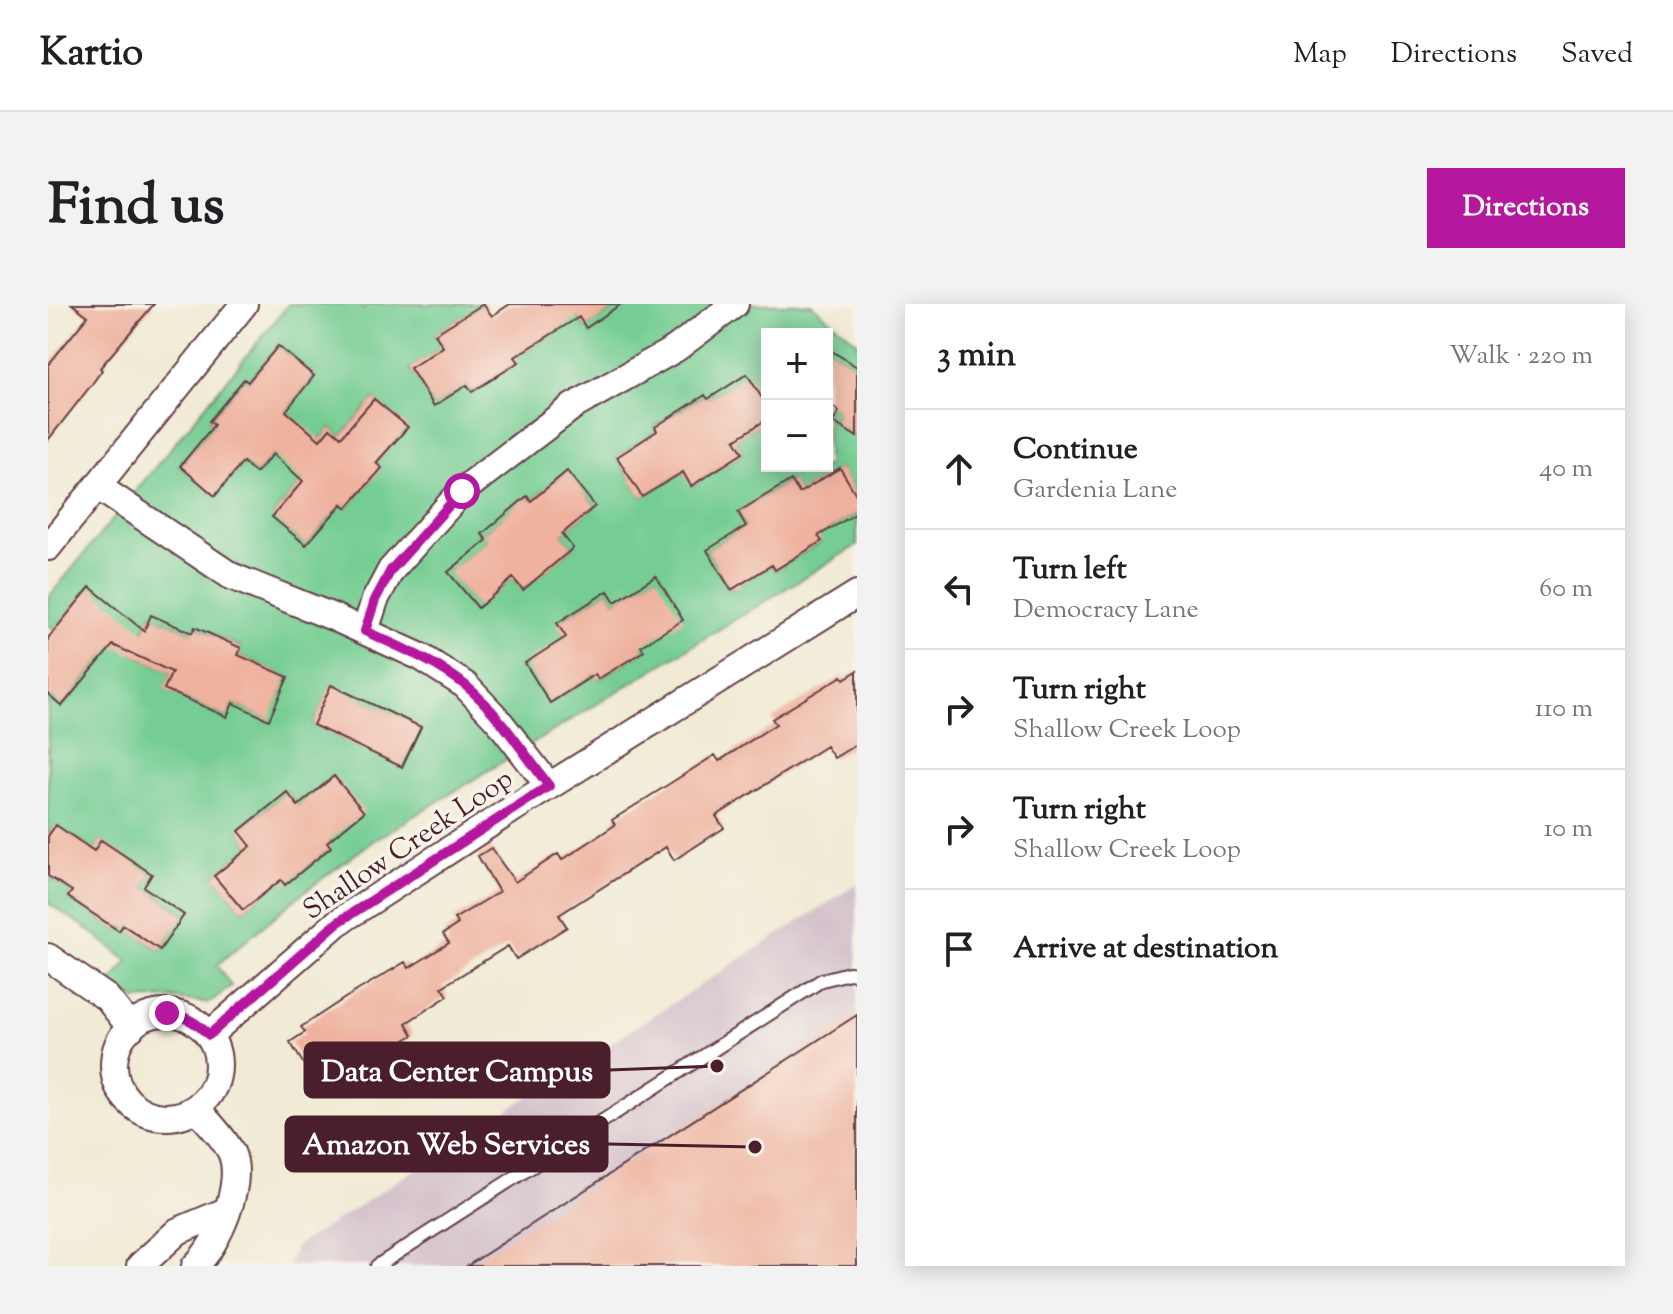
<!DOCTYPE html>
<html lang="en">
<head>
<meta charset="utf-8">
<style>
  :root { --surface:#fff; --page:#f2f2f2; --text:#202124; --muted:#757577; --line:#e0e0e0; --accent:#b5179e }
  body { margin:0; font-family:"Sorts Mill Goudy",serif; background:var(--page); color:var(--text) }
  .controls { position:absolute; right:24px; top:24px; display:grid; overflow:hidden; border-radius:0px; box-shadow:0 4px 20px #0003 }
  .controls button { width:72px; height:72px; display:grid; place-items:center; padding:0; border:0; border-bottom:2px solid var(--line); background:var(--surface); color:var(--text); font:40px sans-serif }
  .stop { position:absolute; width:24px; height:24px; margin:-18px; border:6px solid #b5179e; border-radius:50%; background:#fff }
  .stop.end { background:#b5179e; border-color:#fff; box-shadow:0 2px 8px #0008 }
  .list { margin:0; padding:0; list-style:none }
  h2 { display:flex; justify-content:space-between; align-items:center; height:104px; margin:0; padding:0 32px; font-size:34px }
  h2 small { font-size:26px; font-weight:400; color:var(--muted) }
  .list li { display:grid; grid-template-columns:52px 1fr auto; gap:24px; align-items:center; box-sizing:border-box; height:120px; padding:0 32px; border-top:2px solid var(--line) }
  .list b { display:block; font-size:30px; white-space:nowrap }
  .list p { margin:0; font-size:26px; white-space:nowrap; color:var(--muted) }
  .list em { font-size:26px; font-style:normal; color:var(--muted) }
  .icon { flex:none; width:44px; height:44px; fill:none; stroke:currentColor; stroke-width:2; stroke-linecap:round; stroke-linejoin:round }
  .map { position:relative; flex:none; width:809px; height:962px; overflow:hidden; border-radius:0px }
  header { display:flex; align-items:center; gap:48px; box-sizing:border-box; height:112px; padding:0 40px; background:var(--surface); border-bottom:2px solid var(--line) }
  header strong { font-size:38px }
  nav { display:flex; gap:44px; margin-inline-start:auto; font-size:28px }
  .intro { display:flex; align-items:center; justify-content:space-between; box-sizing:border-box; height:192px; padding:0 48px }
  h1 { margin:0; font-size:56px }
  .button { padding:20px 36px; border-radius:0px; background:var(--accent); color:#fff; font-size:28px; font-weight:700 }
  main { display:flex; gap:48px; padding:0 48px }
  aside { flex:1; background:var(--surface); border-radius:0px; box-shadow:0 4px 20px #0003 }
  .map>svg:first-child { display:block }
  .industrial { fill:#d1bdc9 }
  .green { fill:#75cd93; stroke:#60765f; stroke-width:2; fill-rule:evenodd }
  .building { fill:#efb29f }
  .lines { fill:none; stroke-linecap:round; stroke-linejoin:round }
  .service-casing { stroke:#633e44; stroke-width:16 }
  .minor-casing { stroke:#633e44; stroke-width:30 }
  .service { stroke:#fff; stroke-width:12 }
  .minor { stroke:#fff; stroke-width:26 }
  .route { stroke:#b5179e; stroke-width:10 }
  .labels { text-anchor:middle; stroke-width:7; stroke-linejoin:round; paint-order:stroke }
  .street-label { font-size:28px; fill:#4a1f2b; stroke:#f7f3e8 }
  .leader { fill:none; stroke:#4a1f2b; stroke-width:3 }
  .callout-dot { fill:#4a1f2b; stroke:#f7f3e8; stroke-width:3 }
  .callout { fill:#4a1f2b; stroke:#4a1f2b; stroke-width:3 }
  .callout-label { font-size:30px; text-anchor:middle; font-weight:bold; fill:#fff }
</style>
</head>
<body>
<header>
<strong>Kartio</strong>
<nav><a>Map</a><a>Directions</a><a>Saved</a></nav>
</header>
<div class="intro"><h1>Find us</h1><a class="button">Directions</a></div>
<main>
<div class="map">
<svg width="809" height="962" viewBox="0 0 809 962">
  <rect width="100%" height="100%" fill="#f7f3e8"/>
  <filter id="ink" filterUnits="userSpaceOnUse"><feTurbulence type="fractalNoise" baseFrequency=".0125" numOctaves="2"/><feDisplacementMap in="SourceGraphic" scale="16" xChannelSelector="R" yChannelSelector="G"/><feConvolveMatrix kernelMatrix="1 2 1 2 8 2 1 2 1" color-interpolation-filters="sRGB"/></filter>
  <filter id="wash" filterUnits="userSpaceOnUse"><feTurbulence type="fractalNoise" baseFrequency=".006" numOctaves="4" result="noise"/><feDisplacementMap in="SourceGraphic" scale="32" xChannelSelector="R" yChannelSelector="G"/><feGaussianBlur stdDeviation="1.8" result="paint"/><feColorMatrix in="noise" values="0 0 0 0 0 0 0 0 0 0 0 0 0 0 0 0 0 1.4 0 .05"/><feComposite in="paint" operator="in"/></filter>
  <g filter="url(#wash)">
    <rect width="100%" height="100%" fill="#f1ebd5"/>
    <!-- industrial -->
    <path class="industrial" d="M809,580v382h-569l7,-19z"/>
    <!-- green -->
    <path class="green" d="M241,0h68l6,5 4,-5h116l-48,30 8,13 -33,21 24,37 33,-20 5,7 46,-29 -3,-6 41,-25 13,-28 17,24 35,-24h190l46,38v25l-30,-19v-14h-60v72l-21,-31 -38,24 -4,-4 -49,31 2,5 -40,26 25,40 41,-25 9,14 51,-33 -8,-13 32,-21v47h60v-63l12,8 -6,11 24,15v59l-17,-28 -41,25 -9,-13 -52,32 8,14 -39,24 24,40 41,-25 3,5 46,-28 -3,-6 39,-23v32l-484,296 -73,54 -83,70 14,21 -22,17 -40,-5 -33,2 -25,-18 17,-21 -39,-31 -41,-27v-27l23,15 -3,6 51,34 4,-6 37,25 24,-36 -40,-27 8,-13 -51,-33 -7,10 -38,-26 -8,11v-136l3,-3 12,9 40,-49 -13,-70 -35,43 -7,-5v-27zM230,42l36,30 -28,35 13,12 -42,50 -14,-11 -28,33 -35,-29 34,-41 -5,-5 35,-41 4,3zM326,95l33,28 -31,36 5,5 -33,39 -6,-3 -36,41 -33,-29 30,-35 -10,-10 37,-43 11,9zM518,168l29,34 -33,28 11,14 -50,41 -10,-11 -35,29 -29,-35 38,-32 -4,-7 44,-36 4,4zM607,273l-14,69 3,5 -45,28 -4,-4 -45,28 16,-66 -8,-15 50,-31 7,11zM103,311l41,18 4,-6 45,20 -3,8 50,22 -20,42 -35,-16 -7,14 -61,-28 7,-17 -39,-18zM283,382l89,41 -18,39 -89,-41zM286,473l-7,65 4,5 -46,37 -4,-4 -38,30 -29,-34 37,-30 -12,-15 48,-39 11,14z"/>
    <g id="blocks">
      <!-- building -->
      <path class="building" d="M24,0h82l-54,64 2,2 -10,14 -44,56v-75l40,-49z
        M435,0l9,12 18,-12h111l-35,24 -7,-11 -64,40 4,5 -47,30 -5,-7 -33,21 -24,-38 33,-21 -8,-13z
        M230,42l36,30 -28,35 34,29 10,-12 11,9 33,-38 34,28 -32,36 6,5 -35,40 -5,-4 -36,41 -34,-28 31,-36 -30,-27 -17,19 -13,-11 -28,34 -35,-30 34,-41 -5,-4 35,-42 4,3z
        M779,44l30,19v70l-24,-15 6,-11 -12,-8z
        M699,70l20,32v13l-32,21 8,13 -52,33 -8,-14 -41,25 -25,-40 40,-26 -2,-4 50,-32 3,4z
        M792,164l17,28v17l-39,23 4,5 -47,29 -3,-5 -41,25 -24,-40 39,-24 -8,-14 53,-32 8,13z
        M519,167l28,35 -33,28 11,14 -50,42 -10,-12 -35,30 -30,-36 39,-32 -5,-6 45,-38 4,5z
        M608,272l27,44 -42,26 3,5 -46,28 -3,-5 -45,29 -25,-40 41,-26 -9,-14 51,-32 7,11z
        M42,283l54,44 7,-16 41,18 3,-6 46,21 -3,7 50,22 -19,43 -36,-17 -6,14 -63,-28 8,-17 -59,-27 -51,61 -14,-12v-56z
        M809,367v73l-23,14 -8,-12 -110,70 8,12 -50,32 -8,-13 -107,68 8,12 -51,32 -8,-13 -66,41 6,9 -42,27 7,12 -50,31 -8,-12 -42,25 -23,-37 15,-10 -4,-5 44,-29 60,-36 4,6 40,-25 -6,-9 15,-10 -4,-5 45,-27 -21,-36 13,-8 24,34 43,-28 4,6 53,-35 -3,-5 103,-65 4,6 57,-37 -4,-5 70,-43 2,3z
        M283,381l90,42 -19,40 -89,-42z
        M286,472l30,36 -37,30 4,5 -46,38 -4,-5 -38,30 -29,-34 37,-30 -12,-15 48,-39 11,14z
        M8,521l38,26 7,-11 51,34 -8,13 40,28 -24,35 -37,-25 -4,6 -51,-34 4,-6 -24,-15v-40z
        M809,711v251h-390z"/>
    </g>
  </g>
  <g filter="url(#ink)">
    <use href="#blocks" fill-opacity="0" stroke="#633e44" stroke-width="2"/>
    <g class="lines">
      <defs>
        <path id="service" d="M329,962l445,-286 27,-7 8,1"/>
        <path id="minor" d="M49,182l134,90 102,41 88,40 44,28 33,35 51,66
          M0,243l196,-243
          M317,327l10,-31 16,-30 71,-79 110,-84 103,-58 60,-45
          M0,653l59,41 24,30
          M66 761a52 52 0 1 1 104 0a52 52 0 1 1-104 0Z
          M161,731l128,-112 177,-115 343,-214
          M92,962l38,-35 48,-20
          M147,962c23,-21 50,-83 36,-114 -8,-16 -24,-31 -35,-44"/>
      </defs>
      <!-- service casing -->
      <use href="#service" class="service-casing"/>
      <!-- minor casing -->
      <use href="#minor" class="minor-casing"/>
      <!-- service -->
      <use href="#service" class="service"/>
      <!-- minor -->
      <use href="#minor" class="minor"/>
    </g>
  </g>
  <g class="lines" filter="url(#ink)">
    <!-- route -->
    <path class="route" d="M119,709c18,3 29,9 42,22l128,-112 212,-137c-26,-34 -51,-74 -84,-101 -30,-24 -66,-38 -100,-54l10,-31 16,-30 71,-79"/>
  </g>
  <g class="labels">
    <!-- street labels -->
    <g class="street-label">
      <text transform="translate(359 539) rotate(-34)" y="10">Shallow Creek Loop</text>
    </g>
  </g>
  <!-- callouts -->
  <path class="leader" d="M669 762L561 766M707 843L559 840"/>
  <g class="callout-dot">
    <circle cx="669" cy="762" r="8"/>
    <circle cx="707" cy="843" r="8"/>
  </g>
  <g class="callout">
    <rect x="257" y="739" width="304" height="54" rx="8"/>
    <rect x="238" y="813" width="321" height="54" rx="8"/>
  </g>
  <g class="callout-label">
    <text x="409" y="777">Data Center Campus</text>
    <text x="398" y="850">Amazon Web Services</text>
  </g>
</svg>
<div class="controls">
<button>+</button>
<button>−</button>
</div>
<div class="stop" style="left:414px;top:187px"></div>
<div class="stop end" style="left:119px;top:709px"></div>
</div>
<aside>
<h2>3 min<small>Walk · 220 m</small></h2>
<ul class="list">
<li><svg class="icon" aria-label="ahead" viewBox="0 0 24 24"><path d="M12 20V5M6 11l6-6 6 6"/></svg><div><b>Continue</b><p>Gardenia Lane</p></div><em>40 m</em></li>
<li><svg class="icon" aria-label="left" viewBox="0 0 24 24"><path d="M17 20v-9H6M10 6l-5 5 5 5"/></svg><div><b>Turn left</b><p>Democracy Lane</p></div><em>60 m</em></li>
<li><svg class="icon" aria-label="right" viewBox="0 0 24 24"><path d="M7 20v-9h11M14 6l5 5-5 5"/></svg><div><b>Turn right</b><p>Shallow Creek Loop</p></div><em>110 m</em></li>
<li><svg class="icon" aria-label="right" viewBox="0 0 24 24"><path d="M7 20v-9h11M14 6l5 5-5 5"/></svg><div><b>Turn right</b><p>Shallow Creek Loop</p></div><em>10 m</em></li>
<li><svg class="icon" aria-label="arrive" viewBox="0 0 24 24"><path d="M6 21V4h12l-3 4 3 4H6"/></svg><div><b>Arrive at destination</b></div></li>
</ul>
</aside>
</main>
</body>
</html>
